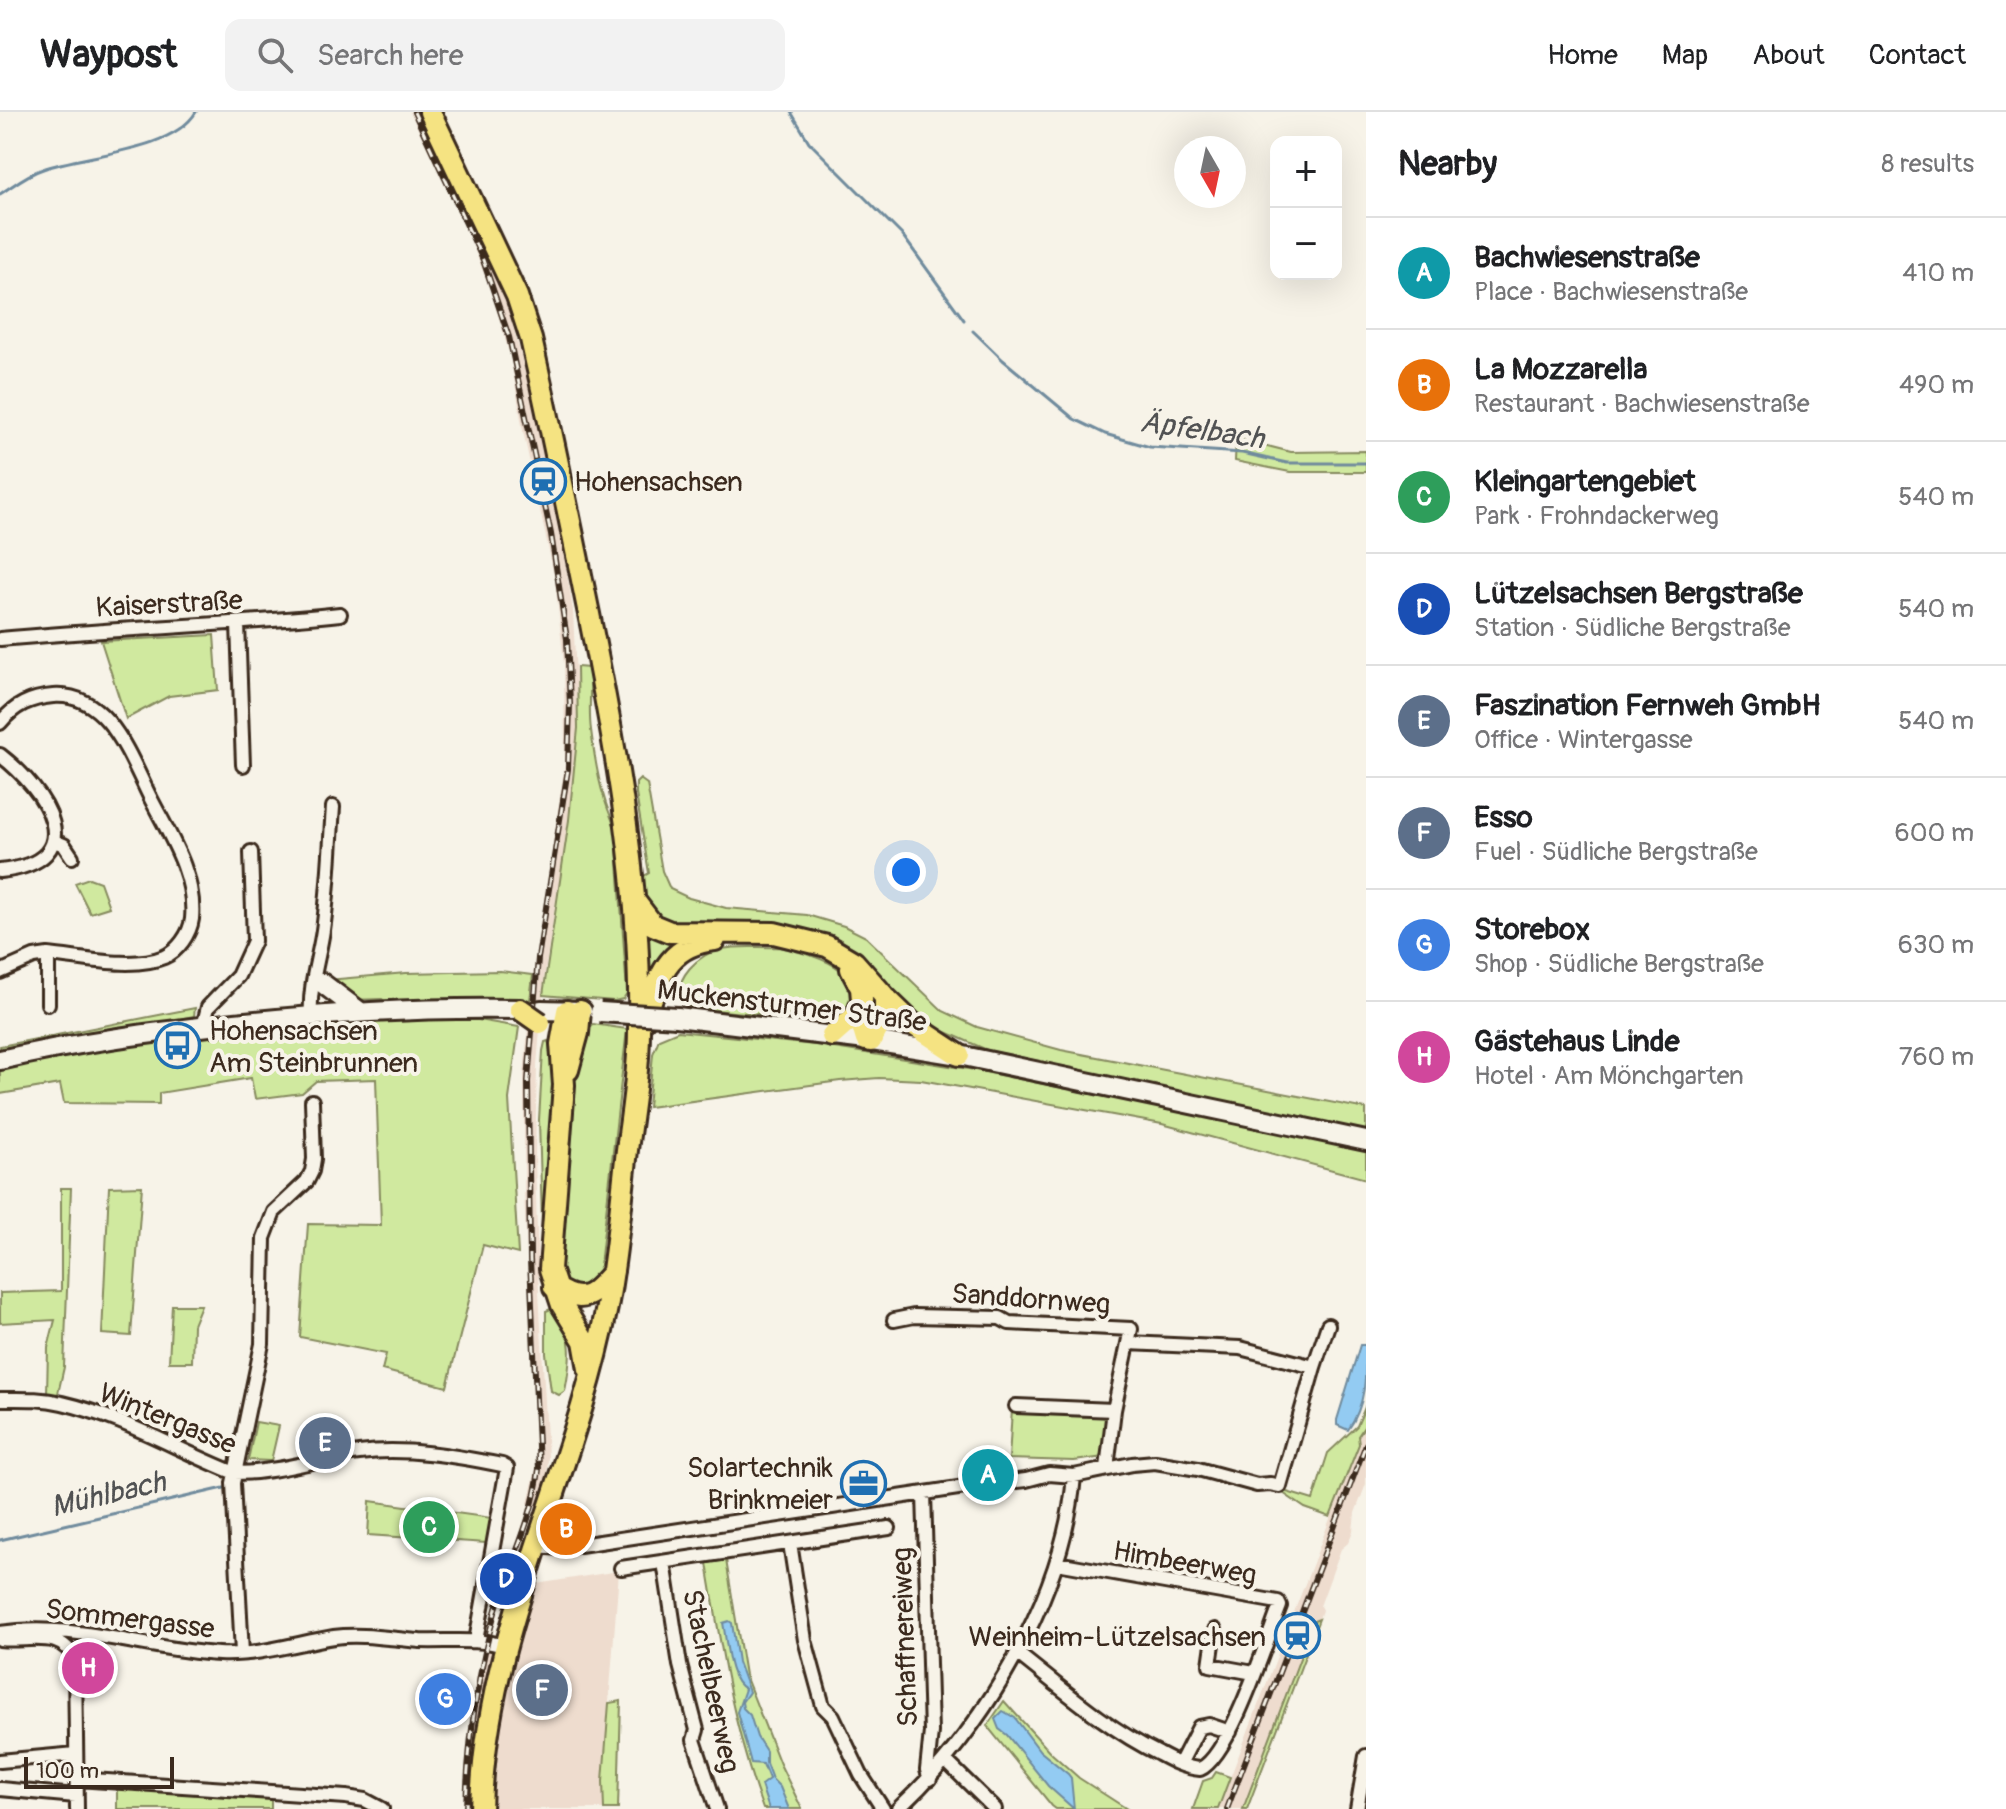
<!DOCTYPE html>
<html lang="en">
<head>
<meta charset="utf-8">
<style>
  :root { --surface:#fff; --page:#f2f2f2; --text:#202124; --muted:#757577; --line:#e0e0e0; --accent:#2563eb }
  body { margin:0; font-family:Pangolin,sans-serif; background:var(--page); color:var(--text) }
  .controls { position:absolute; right:24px; top:24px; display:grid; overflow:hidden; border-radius:16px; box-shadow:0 8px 32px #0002 }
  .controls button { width:72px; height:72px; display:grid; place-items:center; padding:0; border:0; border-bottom:2px solid var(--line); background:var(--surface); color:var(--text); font:40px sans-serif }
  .compass { position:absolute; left:1174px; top:24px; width:72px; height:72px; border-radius:50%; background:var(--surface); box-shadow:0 8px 32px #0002; rotate:171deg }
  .scale { position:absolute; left:24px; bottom:20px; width:150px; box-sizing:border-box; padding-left:8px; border:4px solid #3b2a1e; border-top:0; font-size:22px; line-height:28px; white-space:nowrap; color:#3b2a1e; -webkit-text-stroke:6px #f7f3e8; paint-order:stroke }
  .you { position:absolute; left:906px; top:760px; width:28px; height:28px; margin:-20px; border:6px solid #fff; border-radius:50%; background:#1a73e8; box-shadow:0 0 0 12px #1a73e833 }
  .badge { display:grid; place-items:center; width:52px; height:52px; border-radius:50%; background:var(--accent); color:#fff; font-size:26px; font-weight:700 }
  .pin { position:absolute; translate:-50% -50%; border:4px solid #fff; box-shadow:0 2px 8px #0006 }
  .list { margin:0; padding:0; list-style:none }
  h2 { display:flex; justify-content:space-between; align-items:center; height:104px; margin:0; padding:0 32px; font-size:34px }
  h2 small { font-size:26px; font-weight:400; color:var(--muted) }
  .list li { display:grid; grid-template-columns:52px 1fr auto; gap:24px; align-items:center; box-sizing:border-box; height:112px; padding:0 32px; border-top:2px solid var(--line) }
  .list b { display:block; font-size:30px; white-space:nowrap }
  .list p { margin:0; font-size:26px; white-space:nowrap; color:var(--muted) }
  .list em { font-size:26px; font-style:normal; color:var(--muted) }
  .icon { flex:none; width:44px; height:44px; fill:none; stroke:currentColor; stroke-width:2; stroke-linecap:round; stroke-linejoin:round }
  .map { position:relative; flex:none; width:1366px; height:1697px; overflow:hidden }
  header { display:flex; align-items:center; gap:48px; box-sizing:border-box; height:112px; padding:0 40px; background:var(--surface); border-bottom:2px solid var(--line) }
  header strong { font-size:38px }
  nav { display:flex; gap:44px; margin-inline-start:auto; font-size:28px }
  .search { width:560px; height:72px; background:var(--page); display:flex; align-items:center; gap:20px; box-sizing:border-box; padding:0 28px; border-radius:16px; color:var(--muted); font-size:30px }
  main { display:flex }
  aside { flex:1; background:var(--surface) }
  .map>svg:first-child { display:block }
  .built { fill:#eedcce }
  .green { fill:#d0e99f; stroke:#868a5e; stroke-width:2 }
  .water { fill:#93cbf2; stroke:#708b9d; stroke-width:2 }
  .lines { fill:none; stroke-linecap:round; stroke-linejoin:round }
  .stream { stroke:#708b9d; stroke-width:3 }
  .street-casing { stroke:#3b2a1e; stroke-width:18 }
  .secondary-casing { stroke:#3b2a1e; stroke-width:24 }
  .primary-casing { stroke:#3b2a1e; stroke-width:26 }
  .street { stroke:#f7f3e8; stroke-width:12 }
  .secondary { stroke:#f7f3e8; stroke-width:18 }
  .primary { stroke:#f5e382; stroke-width:20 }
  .rail-casing { stroke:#3b2a1e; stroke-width:6 }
  .rail { stroke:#f7f3e8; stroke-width:3; stroke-dasharray:9; stroke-linecap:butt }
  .secondary-bridge-casing { stroke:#3b2a1e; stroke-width:24; stroke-linecap:butt }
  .primary-bridge-casing { stroke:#3b2a1e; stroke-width:26; stroke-linecap:butt }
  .secondary-bridge { stroke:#f7f3e8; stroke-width:18 }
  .primary-bridge { stroke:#f5e382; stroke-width:20 }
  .labels { text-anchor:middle; stroke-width:8; stroke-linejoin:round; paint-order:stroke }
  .poi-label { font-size:28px; fill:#3b2a1e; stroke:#f7f3e8; text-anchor:start }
  .street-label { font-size:28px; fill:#3b2a1e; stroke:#f7f3e8 }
  .water-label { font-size:30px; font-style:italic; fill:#515253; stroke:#f7f3e8 }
</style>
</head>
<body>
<header>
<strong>Waypost</strong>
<div class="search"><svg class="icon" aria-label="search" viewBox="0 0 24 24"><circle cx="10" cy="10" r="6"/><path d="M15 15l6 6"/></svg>Search here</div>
<nav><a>Home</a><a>Map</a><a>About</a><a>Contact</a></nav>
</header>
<main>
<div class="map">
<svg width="1366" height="1697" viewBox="0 0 1366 1697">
  <rect width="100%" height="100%" fill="#f7f3e8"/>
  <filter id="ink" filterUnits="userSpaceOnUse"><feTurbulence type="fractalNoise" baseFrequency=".0125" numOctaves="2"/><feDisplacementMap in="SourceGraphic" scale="16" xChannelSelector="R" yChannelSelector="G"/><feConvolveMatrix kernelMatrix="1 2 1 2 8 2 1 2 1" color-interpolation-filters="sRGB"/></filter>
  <g filter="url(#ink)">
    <!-- built -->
    <path class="built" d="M410,0h13l67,144 15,40 35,131 19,96 14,87 5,117 -9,93 -24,152 -8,93 -2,90 3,118 10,184 -1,21 -8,30 -11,-5 8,-34v-37l-12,-237v-120l7,-85 34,-226 -1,-100 -9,-85 -32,-148 -12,-72 -19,-66 -24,-60z
      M1366,1312v60l-11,29 -2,18 -5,12 -7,6 -21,57 2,4 -3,9 -5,2 -71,188h-25l141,-365 -1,-8z
      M619,1459l-16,210 1,28h-113l7,-82 8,-45 30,-98z
      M484,1535l9,3 -10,52 -8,70h-9l7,-77z"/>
    <!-- green -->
    <path class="green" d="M1236,326l55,14 75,-1v21h-76l-55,-11z
      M214,523l4,55 -49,6 -43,23 -25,-78z
      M577,555l12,1c3,21 -1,41 2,62 3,22 6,47 13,67 3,12 9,23 12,35l11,161 -4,6 -9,2 -71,-6 26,-175 9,-92z
      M640,667l7,5 15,87 8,18 19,9 37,10 81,7 37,11 22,11 77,74 34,16 84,23 305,59v23l-379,-82 -50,-22 -20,-13 -67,-61 -186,-29 -24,-26 -1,-20 10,-6 -13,-79v-11z
      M89,766l11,4 9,25 -19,6 -15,-30z
      M642,808l42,18 -35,49z
      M780,835c23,6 72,15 72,46 1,9 -5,15 -13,17 -30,10 -128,3 -158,-7 -9,-24 18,-50 41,-54 18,-4 39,-1 58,-2z
      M500,859l33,4 -3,25 -140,5 -8,-6 -32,1 -23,-20 79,-7z
      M195,896l-1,8 -194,38v-8z
      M351,908h127l41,7 -10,72 9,155 -35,-9 -36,142 -65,-17 4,-16 -86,-17 8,-113 73,1 -5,-146 -60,2 -14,12 -47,6 -4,-21 -92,15v11l-95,-1 -4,-19 -60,10v-26c116,-25 233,-37 351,-48z
      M593,912l34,5 -28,245 -3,10 -24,10 -16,-27 19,-197 7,-32z
      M678,919l137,14 160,25 391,80v29l-204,-55 -241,-44 -42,-2 -39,3 -192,26 5,-53 6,-15z
      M548,929l7,22 -9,184 -3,8 -4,-135 4,-69 2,-9z
      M142,1074l-11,150 -29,-2 7,-147z
      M61,1076h10l-7,179 -7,31 -10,-3 1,-47 7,-28 -55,3v-30l61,-2z
      M172,1193h29l-8,20 -1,37h-23z
      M551,1197c25,22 20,52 14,82l-6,4 -8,-4 -5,-37v-43z
      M1366,1293v19l-8,12 1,8 -29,73 -25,-9 -28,-19 36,11 15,-47 29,-27z
      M1012,1297l93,4 5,6 -6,38 -30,4 -65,-2z
      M256,1310l23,4 -8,35 -23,-1z
      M370,1389l122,17 -6,25 -118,-8z
      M726,1448l19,115 35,89 22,45h-39c-30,-80 -42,-162 -56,-246z
      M1319,1507l-72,190h-4l71,-188z
      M621,1589l-3,108h-14l-1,-28 6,-78z
      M1004,1589l47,52 28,25 48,31h-71l-4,-3 -65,-80z
      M1216,1660l14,5 -12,32h-25l10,-28 9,-3z
      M117,1673l154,13v11h-154z"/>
    <!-- water -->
    <path class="water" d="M1360,1233h6c0,30 0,61 -18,85l-11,-5v-5z
      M729,1509l3,2 6,39 11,30 -7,10 1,6 7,7 7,22 9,14v12l6,16 8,8 9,22h-20l-8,-24 8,-6 -6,-15 -12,-1 -14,-51 8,-23c-17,-8 -18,-48 -22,-66z
      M1003,1599l12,7 25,33 28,23 3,4 3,31 -26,-23 -41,-51 -8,-6 -4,-10z"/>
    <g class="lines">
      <!-- stream -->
      <path class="stream" d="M791,0l18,30 94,94 61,84
        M0,82c14,-9 27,-20 43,-25 42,-15 129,-17 153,-57
        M973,219l30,29 71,59 31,15 45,13 92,6 45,10h79
        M0,1428l224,-52"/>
      <defs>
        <path id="street" d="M238,512l5,141
          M0,527c113,-11 227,-13 340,-25
          M0,611c15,-18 30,-25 53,-27 56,-4 77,62 98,103 19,37 45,76 41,120 -2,15 -14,32 -28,38 -31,13 -82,1 -116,-2l-14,2 -34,15
          M0,643c46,35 94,106 0,116
          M54,729l10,4 8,12
          M48,892v-49
          M311,903c-2,-29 8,-57 12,-85 6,-41 7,-82 10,-123
          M203,915l5,-20 30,-31 16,-35 -3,-89
          M894,1208l20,-4 86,2 9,5 122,6 -17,81 -7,58
          M1314,1255l14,-42
          M0,1287c21,0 41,-1 62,4 61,14 115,47 173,70 42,0 82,-14 124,-20 47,-6 97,3 143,12l5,3 -31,173
          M1016,1294l98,4
          M924,1381l7,239 -4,38 3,9
          M790,1431l15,97 18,66 10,10 28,59 22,34
          M537,1434l23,2 405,-61 61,-7 23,-6 25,2 58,-12 23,-2 43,7 59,16 13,-1 10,2 34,-119 -74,-19 -112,-5
          M664,1450l16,103 17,65 -3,10 23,69
          M621,1456l268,-40
          M1215,1518l-5,35 44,8
          M0,1521c73,-12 146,17 219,21 38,2 78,-11 115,-17 28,-4 57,2 86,4 28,1 57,-3 85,5
          M0,1527c26,4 64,-12 75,23l2,147
          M242,1541l-9,-170 29,-139 2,-106 10,-26 33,-31 5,-10 2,-12 -2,-58
          M1018,1542c46,36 88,74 141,100 13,7 26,14 41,15 30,-13 67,-130 80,-163l-2,-4 -221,-39
          M945,1648l50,49
          M0,1649l76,-7
          M1180,1652l19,-37 10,-2 21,7
          M77,1667l269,18 19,3 17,9
          M0,1677l76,7
          M898,1697c87,-81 166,-213 176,-333
          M1357,1697l9,-53"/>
        <path id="secondary" d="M322,871l37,28
          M541,898l41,1
          M677,905l189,23 93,15 407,86
          M0,948c77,-18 156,-28 235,-37 95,-10 189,-16 285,-14"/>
        <path id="primary" d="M430,0l87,184 14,43c21,93 40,187 59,280 27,135 52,273 49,411 0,40 -7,80 -12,120 -6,52 -10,105 -20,157 -33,170 -122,326 -126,502
          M634,788l19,25 17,7 104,1 53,13 27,16 31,35 30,29 44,29
          M851,857l10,19 1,12 -4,13 8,27
          M567,899l-6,33 3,41 -14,184 12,36 22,36 5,28
          M644,908c15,-39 20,-75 71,-80
          M832,924l26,-23
          M871,929l14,-25v-19
          M568,958l10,-37 2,-22
          M554,1175c29,20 39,8 59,-15"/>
      </defs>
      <!-- street casing -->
      <use href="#street" class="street-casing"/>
      <!-- secondary casing -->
      <use href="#secondary" class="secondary-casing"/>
      <!-- primary casing -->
      <use href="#primary" class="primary-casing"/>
      <!-- street -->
      <use href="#street" class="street"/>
      <!-- secondary -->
      <use href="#secondary" class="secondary"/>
      <!-- primary -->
      <use href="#primary" class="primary"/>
      <defs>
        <path id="rail" d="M414,0l69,148 26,77 42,197 16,105 3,65 -2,65 -30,189 -10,123 2,178 9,210c-5,48 -29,94 -43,140 -19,65 -28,133 -30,200
          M1227,1697l139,-365"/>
      </defs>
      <!-- rail casing -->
      <use href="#rail" class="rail-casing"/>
      <!-- rail -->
      <use href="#rail" class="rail"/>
      <defs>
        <path id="secondary-bridge" d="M600,900l77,5"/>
        <path id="primary-bridge" d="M520,897l20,14"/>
      </defs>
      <!-- secondary-bridge casing -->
      <use href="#secondary-bridge" class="secondary-bridge-casing"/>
      <!-- primary-bridge casing -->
      <use href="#primary-bridge" class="primary-bridge-casing"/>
      <!-- secondary-bridge -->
      <use href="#secondary-bridge" class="secondary-bridge"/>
      <!-- primary-bridge -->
      <use href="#primary-bridge" class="primary-bridge"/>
    </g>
  </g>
  <!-- icons -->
  <defs>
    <symbol id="station-ring" viewBox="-11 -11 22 22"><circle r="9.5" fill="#f7f3e8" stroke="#1f6fb2" stroke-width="1.5"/><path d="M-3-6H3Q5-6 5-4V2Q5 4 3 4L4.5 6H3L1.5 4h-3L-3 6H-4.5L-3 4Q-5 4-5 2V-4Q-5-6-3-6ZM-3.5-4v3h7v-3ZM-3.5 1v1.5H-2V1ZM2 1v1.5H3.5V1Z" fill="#1f6fb2"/></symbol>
    <symbol id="bus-ring" viewBox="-11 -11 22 22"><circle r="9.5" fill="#f7f3e8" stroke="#1f6fb2" stroke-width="1.5"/><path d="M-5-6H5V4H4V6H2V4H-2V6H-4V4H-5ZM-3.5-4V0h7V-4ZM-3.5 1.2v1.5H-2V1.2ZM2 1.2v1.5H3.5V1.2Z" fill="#1f6fb2"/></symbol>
    <symbol id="office-ring" viewBox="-11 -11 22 22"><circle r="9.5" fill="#f7f3e8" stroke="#1f6fb2" stroke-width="1.5"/><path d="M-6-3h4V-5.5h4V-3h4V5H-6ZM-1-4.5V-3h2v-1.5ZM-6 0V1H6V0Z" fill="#1f6fb2"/></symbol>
  </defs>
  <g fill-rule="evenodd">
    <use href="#station-ring" x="518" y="344" width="51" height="51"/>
    <use href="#bus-ring" x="152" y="908" width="51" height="51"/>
    <use href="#office-ring" x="838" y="1346" width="51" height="51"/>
    <use href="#station-ring" x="1272" y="1498" width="51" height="51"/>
  </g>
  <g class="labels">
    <!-- poi labels -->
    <g class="poi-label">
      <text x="574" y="379">Hohensachsen</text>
      <text x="209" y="928">Hohensachsen<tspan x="209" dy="32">Am Steinbrunnen</tspan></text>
      <text x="833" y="1365" text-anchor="end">Solartechnik<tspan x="833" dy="32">Brinkmeier</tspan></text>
      <text x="1266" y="1534" text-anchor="end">Weinheim-Lützelsachsen</text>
    </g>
    <!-- street labels -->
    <g class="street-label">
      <text transform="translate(169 491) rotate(-3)" y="10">Kaiserstraße</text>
      <text transform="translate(792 893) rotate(7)" y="10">Muckensturmer Straße</text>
      <text transform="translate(1031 1186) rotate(4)" y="10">Sanddornweg</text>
      <text transform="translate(168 1306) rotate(22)" y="10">Wintergasse</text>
      <text transform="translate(1185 1450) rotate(10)" y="10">Himbeerweg</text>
      <text transform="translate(130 1506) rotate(7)" y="10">Sommergasse</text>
      <text transform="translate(904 1525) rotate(-92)" y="10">Schaffnereiweg</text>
      <text transform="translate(712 1569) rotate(78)" y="10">Stachelbeerweg</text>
    </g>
    <!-- water labels -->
    <g class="water-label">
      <text transform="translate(1202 318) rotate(8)" y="10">Äpfelbach</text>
      <text transform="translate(108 1382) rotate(-13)" y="10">Mühlbach</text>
    </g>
  </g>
</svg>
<div class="controls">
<button>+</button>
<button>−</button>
</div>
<svg class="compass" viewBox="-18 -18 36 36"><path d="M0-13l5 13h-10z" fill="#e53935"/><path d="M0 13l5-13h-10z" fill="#757577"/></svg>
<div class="scale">100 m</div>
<div class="you"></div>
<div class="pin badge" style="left:988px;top:1363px;background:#0f9aa8">A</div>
<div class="pin badge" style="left:566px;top:1417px;background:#e8710a">B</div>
<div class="pin badge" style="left:429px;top:1415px;background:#2e9e5b">C</div>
<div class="pin badge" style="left:506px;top:1467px;background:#1a4fb4">D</div>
<div class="pin badge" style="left:325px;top:1331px;background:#5c6f8a">E</div>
<div class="pin badge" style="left:542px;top:1578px;background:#5c6f8a">F</div>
<div class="pin badge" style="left:445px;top:1587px;background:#3f7fe0">G</div>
<div class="pin badge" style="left:88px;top:1556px;background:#d1479c">H</div>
</div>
<aside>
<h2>Nearby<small>8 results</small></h2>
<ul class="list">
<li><span class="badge" style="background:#0f9aa8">A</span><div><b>Bachwiesenstraße</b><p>Place · Bachwiesenstraße</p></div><em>410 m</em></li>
<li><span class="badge" style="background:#e8710a">B</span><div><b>La Mozzarella</b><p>Restaurant · Bachwiesenstraße</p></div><em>490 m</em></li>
<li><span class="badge" style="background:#2e9e5b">C</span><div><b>Kleingartengebiet</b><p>Park · Frohndackerweg</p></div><em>540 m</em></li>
<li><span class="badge" style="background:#1a4fb4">D</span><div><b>Lützelsachsen Bergstraße</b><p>Station · Südliche Bergstraße</p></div><em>540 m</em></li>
<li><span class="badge" style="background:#5c6f8a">E</span><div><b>Faszination Fernweh GmbH</b><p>Office · Wintergasse</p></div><em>540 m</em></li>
<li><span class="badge" style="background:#5c6f8a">F</span><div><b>Esso</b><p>Fuel · Südliche Bergstraße</p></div><em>600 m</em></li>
<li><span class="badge" style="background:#3f7fe0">G</span><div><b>Storebox</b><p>Shop · Südliche Bergstraße</p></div><em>630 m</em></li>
<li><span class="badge" style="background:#d1479c">H</span><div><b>Gästehaus Linde</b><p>Hotel · Am Mönchgarten</p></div><em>760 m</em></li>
</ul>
</aside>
</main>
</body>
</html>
